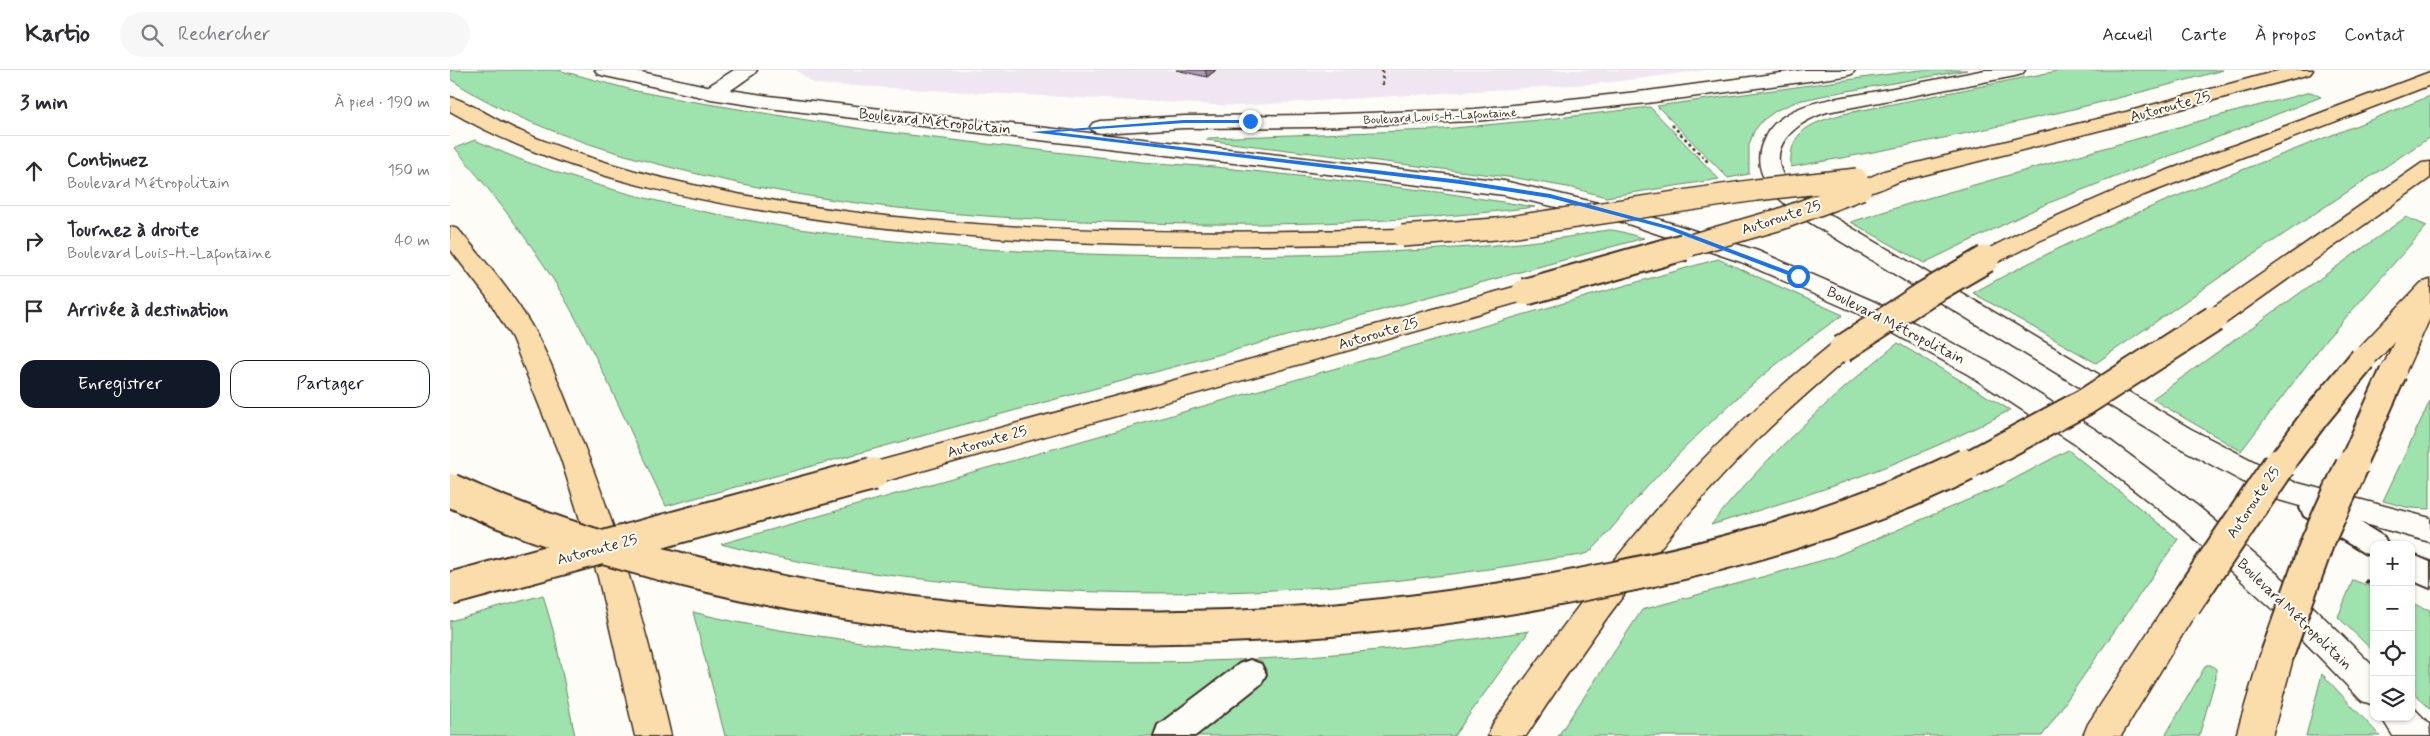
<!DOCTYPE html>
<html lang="fr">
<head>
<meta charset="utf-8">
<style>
  :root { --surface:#fff; --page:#f7f7f7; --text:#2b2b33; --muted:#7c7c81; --line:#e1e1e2; --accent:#111827 }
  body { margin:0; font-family:Mynerve,sans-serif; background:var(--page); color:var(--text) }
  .controls { position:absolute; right:15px; bottom:15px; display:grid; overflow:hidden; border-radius:10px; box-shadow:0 1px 4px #0004 }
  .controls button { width:45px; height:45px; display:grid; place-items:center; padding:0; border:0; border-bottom:1px solid var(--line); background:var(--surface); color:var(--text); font:25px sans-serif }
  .stop { position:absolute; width:15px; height:15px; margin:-11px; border:4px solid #1a73e8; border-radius:50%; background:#fff }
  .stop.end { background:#1a73e8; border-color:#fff; box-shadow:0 1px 5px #0008 }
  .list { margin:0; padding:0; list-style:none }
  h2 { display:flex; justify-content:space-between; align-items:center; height:65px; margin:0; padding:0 20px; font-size:21px }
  h2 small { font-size:16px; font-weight:400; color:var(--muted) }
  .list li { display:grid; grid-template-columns:32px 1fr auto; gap:15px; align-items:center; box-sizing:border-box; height:70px; padding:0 20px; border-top:1px solid var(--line) }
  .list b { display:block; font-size:19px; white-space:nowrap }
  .list p { margin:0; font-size:16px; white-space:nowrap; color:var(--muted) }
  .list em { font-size:16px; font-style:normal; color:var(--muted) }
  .actions { display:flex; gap:10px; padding:15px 20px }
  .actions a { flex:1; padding:11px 0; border:1px solid var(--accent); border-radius:15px; text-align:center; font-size:18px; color:var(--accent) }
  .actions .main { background:var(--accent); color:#fff }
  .icon { flex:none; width:28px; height:28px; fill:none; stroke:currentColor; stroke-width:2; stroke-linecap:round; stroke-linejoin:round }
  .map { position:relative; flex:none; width:1980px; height:666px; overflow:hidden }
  header { display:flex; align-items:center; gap:30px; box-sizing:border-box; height:70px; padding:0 25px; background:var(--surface); border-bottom:1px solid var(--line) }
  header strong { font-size:24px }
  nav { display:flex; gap:28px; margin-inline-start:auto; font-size:18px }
  .search { width:350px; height:45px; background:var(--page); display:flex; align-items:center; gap:12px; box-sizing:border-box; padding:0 18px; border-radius:28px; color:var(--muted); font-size:19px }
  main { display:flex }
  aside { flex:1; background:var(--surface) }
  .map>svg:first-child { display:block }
  .built { fill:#efe6f1 }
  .green { fill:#9ee2ae; stroke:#6c8666 }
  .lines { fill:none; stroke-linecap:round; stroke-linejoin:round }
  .lane-casing { stroke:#3b2a1e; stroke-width:4 }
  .street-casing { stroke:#3b2a1e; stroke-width:3 }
  .secondary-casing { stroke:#3b2a1e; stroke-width:3 }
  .highway-casing { stroke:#3b2a1e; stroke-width:3 }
  .path-far1 { stroke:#3b2a1e; stroke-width:2.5; stroke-dasharray:3 3; stroke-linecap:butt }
  .path { stroke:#3b2a1e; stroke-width:4; stroke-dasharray:4.5 4.5; stroke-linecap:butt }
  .lane { fill:#fdfcf7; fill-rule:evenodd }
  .street { fill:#fdfcf7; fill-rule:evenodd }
  .secondary { fill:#fdfcf7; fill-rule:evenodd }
  .highway { fill:#fbddab; fill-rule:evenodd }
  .highway-bridge-far2-casing { stroke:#3b2a1e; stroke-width:24; stroke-linecap:butt }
  .highway-bridge-far1-casing { stroke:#3b2a1e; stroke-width:30; stroke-linecap:butt }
  .highway-bridge-casing { stroke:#3b2a1e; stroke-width:36; stroke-linecap:butt }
  .highway-bridge-far2 { stroke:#fbddab; stroke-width:21 }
  .highway-bridge-far1 { stroke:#fbddab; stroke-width:26 }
  .highway-bridge { stroke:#fbddab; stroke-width:32 }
  .wall { fill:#b09ac2; stroke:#3b2a1e }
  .shaded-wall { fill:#907d9e; stroke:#3b2a1e }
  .route { fill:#1a73e8 }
  .labels { text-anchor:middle; stroke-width:4; stroke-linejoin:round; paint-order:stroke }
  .far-street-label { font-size:12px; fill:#3b2a1e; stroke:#fdfcf7 }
  .street-label { font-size:15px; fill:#3b2a1e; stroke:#fdfcf7 }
</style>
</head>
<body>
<header>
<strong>Kartio</strong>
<div class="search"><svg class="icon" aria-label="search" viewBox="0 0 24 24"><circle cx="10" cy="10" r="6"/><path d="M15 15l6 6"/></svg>Rechercher</div>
<nav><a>Accueil</a><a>Carte</a><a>À propos</a><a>Contact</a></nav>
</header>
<main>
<aside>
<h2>3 min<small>À pied · 190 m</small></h2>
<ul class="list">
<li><svg class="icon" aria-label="ahead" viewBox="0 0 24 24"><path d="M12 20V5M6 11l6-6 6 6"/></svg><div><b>Continuez</b><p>Boulevard Métropolitain</p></div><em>150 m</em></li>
<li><svg class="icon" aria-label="right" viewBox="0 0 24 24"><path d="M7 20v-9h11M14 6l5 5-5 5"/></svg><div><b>Tournez à droite</b><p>Boulevard Louis-H.-Lafontaine</p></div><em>40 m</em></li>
<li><svg class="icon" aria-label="arrive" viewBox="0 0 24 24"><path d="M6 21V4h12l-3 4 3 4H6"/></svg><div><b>Arrivée à destination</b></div></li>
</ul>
<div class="actions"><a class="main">Enregistrer</a><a>Partager</a></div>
</aside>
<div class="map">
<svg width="1980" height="666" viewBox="0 0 1980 666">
  <rect width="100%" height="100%" fill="#fdfcf7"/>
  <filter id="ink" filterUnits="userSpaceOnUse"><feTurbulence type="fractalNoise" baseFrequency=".02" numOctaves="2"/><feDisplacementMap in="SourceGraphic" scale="10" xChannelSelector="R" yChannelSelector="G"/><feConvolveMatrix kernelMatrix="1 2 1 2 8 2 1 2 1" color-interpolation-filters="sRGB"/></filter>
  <g filter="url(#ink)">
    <!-- built -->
    <path class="built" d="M346,0h911l-103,13 -367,23 -422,-22z"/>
    <!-- green -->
    <path class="green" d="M0,0h108l78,21 47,9 192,31 266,31 74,5 111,12 112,13 97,15c-141,17 -281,20 -423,15 -146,-4 -293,-17 -435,-53 -79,-20 -159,-45 -227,-90z
      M1470,0h47l-131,23 -38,8 -21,9 -14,10 -9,11 -5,14v29l-21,4 -71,-72z
      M1612,0h161c-142,40 -287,72 -432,97 -3,-37 21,-44 52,-53z
      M1861,22l10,5 -275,107 -122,59 -73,-41 70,-22 293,-83z
      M1980,26v41l-191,127 -143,99 -123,-70c145,-82 304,-134 457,-197z
      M1200,37l69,72 -113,18 -33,-9 -57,-10 -310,-38 2,-2 225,-8 116,-11z
      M25,70c20,9 40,18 60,25 248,87 542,96 802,89 57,-2 114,-5 172,-10 20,-2 40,-4 59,-7 14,-2 28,-6 41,-7 11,0 24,6 35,8l-978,268c-32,-65 -60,-133 -96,-198 -32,-58 -73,-109 -115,-160z
      M1956,147l21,9 -102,115 -84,110 -89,-52z
      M1268,189l125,56c-76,51 -145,116 -206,183 -9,10 -42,52 -49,55 -11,4 -25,4 -37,6 -38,7 -76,12 -115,17 -165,20 -332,23 -497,5 -73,-8 -147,-18 -218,-37z
      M1448,273l112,67c-94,51 -197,84 -299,115 55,-69 119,-127 187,-182z
      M1980,331v108l-20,-1 -27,-7z
      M1618,380l110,89 -136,197h-484l84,-126 189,-52 172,-73z
      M1903,510l21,8v64l-36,-35z
      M93,525l12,42 20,99h-125v-115z
      M1961,533l19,7v99l-19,-20z
      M243,542c51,13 102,21 154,28 228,34 454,26 682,-9l-75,105h-729z
      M1756,595h5l5,4v8l-17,59h-34z
      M1872,604l58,62h-74z"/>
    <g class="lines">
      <defs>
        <path id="lane" d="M1864,427l10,3 60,37 4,8h-14v11l-10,-3 -60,-37 -4,-8 4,-8z
          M1961,484l19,8v26l-19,-8z
          M800,590l11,4 5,10 -5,10 -66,52h-41l4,-11 81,-61z"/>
        <path id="street" d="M284,0h23l-3,4c-14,9 -33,27 -50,23l-3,-4 3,-4z"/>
        <path id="secondary" d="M145,0h37l79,17 58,9 735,85 132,31 122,39 117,51 113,60 108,68 103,77 97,83 78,77v38l-12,-4 -89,-92 -95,-85 -102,-79 -107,-70 -112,-62 -116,-51 -119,-40 -118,-27 -735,-87 -58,-9 -106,-23 -7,-2z
          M1353,0h52l-3,4 -7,2 -198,27 -172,18 -161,6 -130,1 -84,5 -7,-2 -3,-4 3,-4 7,-2 84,-5 130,-1 161,-6 172,-18z
          M1535,0h40l-3,4 -7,2 -188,36c-31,10 -65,36 -39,71 10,13 24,21 37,29l366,217 103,53 136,36v24l-155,-43 -104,-56 -362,-221c-28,-19 -64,-47 -44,-85 6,-12 17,-21 30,-27 24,-11 52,-13 78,-18 37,-7 75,-15 112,-22z
          M1961,635l18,19 1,12h-37l-12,-19h30z"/>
        <path id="highway" d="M1831,0h32l-3,4 -170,46 -240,61c-13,5 -26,14 -41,11l-3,-5 3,-5 25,-11 242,-59z
          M1980,2v13l-286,110 -105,46 -45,23 -8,2 -8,-2 -4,-5 4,-5 45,-23 105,-46z
          M0,27c21,5 48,25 70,34 43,19 89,33 134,45 244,60 499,59 748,53l8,2 4,5 -4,5 -8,2c-215,5 -430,4 -642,-33 -107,-18 -215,-44 -310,-99z
          M1980,92v16l-207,147 -9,2 -9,-2 -4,-6 4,-6 217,-150z
          M0,157l8,2c26,31 53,62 73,96 19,32 31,67 45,101 41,100 71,204 95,310h-36l-37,-159 -37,-118 -49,-121 -25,-41 -37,-48z
          M1980,210v38l-28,62 -9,2 -9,-2 -4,-7 14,-31c-13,14 -21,29 -40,23l-4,-6 4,-6 67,-70z
          M1075,214l9,2 3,6 -3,6 -662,187 -10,-3 -5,-8 5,-8 10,-3z
          M1392,270l9,3 4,6 -4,6c-32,28 -65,56 -95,86 -89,88 -162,191 -230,295h-38l5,-12c61,-87 124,-173 197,-251 44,-47 93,-89 143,-130z
          M1735,520l12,4 4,10 -80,132h-38l5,-12 85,-130z
          M1827,570l12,5 5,10 -22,81h-36l24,-81 5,-10z"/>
      </defs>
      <!-- lane casing -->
      <use href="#lane" class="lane-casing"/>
      <!-- street casing -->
      <use href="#street" class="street-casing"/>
      <!-- secondary casing -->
      <use href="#secondary" class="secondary-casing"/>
      <!-- highway casing -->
      <use href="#highway" class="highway-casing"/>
      <!-- path-far1 -->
      <path class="path-far1" d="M932,0l1,18
        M1222,55l36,37"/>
      <!-- path -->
      <path class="path" d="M1915,511l9,3"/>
      <!-- lane -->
      <use href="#lane" class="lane"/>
      <!-- street -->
      <use href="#street" class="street"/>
      <!-- secondary -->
      <use href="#secondary" class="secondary"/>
      <!-- highway -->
      <use href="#highway" class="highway"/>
      <defs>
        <path id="highway-bridge-far2" d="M952,166l94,-7 260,-39 101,-11
          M1230,178l101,-29 80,-30"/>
        <path id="highway-bridge-far1" d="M1075,222l159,-45
          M1392,279l84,-55 60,-35
          M1514,397l121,-65 129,-83
          M1828,397l37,-50 48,-58
          M1901,397l42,-94"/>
        <path id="highway-bridge" d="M0,420c83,39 170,65 259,86 295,71 605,65 901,3 122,-25 243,-59 356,-114
          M0,519l422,-115
          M1735,534l94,-139
          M1827,585l40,-112 35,-78"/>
      </defs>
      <!-- highway-bridge-far2 casing -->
      <use href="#highway-bridge-far2" class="highway-bridge-far2-casing"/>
      <!-- highway-bridge-far1 casing -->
      <use href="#highway-bridge-far1" class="highway-bridge-far1-casing"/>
      <!-- highway-bridge casing -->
      <use href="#highway-bridge" class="highway-bridge-casing"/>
      <!-- highway-bridge-far2 -->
      <use href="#highway-bridge-far2" class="highway-bridge-far2"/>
      <!-- highway-bridge-far1 -->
      <use href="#highway-bridge-far1" class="highway-bridge-far1"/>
      <!-- highway-bridge -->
      <use href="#highway-bridge" class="highway-bridge"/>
    </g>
    <!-- wall -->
    <path class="wall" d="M726,0h40l-9,7z"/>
    <!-- shaded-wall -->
    <path class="shaded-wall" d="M755,0h11l-9,7z"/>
  </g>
  <!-- route -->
  <path class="route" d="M734,50h66l3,1 -3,2h-66l-130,9 406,48 90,14 122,33 130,49 -6,2 -129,-49 -117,-31 -90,-14 -429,-52z"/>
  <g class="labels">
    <!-- far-street labels -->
    <g class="far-street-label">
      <text transform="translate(990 46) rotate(-3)" y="4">Boulevard Louis-H.-Lafontaine</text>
    </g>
    <!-- street labels -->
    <g class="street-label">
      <text transform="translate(1720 36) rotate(-15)" y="5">Autoroute 25</text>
      <text transform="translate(485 51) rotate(6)" y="5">Boulevard Métropolitain</text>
      <text transform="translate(1331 147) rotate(-18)" y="5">Autoroute 25</text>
      <text transform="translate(1446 255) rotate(27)" y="5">Boulevard Métropolitain</text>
      <text transform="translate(928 263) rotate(-16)" y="5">Autoroute 25</text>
      <text transform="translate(537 371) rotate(-16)" y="5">Autoroute 25</text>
      <text transform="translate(1803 432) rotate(-56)" y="5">Autoroute 25</text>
      <text transform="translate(147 479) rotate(-15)" y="5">Autoroute 25</text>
      <text transform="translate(1845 544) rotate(44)" y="5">Boulevard Métropolitain</text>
    </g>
  </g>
</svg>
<div class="controls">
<button>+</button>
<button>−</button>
<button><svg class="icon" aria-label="locate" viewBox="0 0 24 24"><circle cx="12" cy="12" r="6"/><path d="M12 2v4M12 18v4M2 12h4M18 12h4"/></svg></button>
<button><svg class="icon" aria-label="layers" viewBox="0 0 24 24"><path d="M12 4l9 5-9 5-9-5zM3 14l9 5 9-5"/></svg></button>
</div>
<div class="stop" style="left:1348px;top:206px"></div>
<div class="stop end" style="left:800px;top:51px"></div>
</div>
</main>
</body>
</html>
